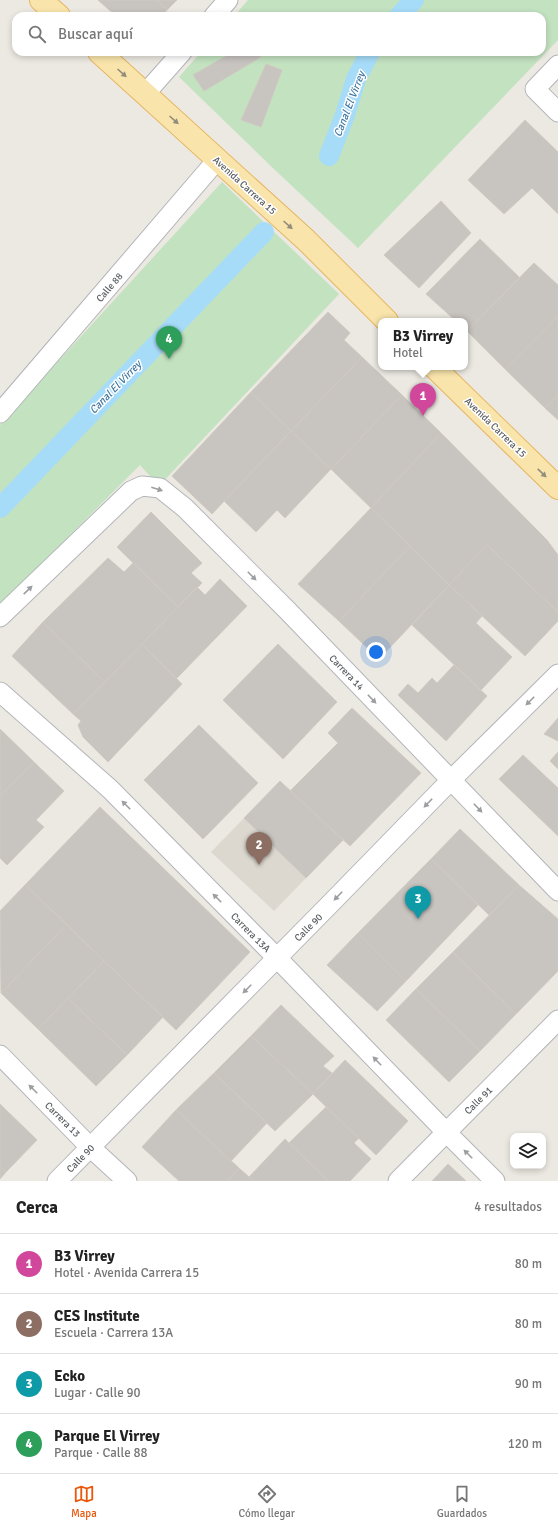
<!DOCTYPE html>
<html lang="es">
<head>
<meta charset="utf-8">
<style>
  :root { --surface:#fff; --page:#f6f6f6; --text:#222; --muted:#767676; --line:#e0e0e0; --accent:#ea580c }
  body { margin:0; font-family:Signika,sans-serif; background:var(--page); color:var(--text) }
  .controls { position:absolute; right:12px; bottom:12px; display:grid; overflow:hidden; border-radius:8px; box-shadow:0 2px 6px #0003 }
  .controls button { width:36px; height:36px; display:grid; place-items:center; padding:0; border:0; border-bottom:1px solid var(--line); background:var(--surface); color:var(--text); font:20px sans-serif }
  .you { position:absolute; left:376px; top:652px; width:14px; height:14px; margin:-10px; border:3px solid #fff; border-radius:50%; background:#1a73e8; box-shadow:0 0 0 6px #1a73e833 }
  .badge { display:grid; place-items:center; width:26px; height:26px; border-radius:50%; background:var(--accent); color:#fff; font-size:13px; font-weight:700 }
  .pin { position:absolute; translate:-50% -33px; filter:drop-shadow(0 1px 2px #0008) }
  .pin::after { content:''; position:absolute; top:21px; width:14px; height:12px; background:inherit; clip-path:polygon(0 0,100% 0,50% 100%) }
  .popup { position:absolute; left:378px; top:318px; width:90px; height:52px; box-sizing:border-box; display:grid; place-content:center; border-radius:8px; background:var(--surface); filter:drop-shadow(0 1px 3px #0005); font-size:13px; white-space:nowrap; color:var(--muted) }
  .popup b { font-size:15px; color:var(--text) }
  .popup::after { content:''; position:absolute; left:50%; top:100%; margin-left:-8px; border:8px solid transparent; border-top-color:var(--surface) }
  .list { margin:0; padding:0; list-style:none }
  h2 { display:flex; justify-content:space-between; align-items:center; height:52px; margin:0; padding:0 16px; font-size:17px }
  h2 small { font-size:13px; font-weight:400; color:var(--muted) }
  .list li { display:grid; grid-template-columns:26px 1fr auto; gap:12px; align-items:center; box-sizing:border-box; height:60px; padding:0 16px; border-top:1px solid var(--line) }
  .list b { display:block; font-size:15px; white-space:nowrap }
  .list p { margin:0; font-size:13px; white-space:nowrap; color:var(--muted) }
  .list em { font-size:13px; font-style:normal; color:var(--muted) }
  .icon { flex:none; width:22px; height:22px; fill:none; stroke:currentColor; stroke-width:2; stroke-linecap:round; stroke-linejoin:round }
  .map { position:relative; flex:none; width:558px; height:1181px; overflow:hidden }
  .search { position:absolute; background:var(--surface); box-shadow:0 2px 6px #0003; left:12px; right:12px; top:12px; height:44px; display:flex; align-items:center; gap:10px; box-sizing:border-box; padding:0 14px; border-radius:12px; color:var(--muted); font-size:15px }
  .sheet { height:292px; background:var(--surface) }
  nav { display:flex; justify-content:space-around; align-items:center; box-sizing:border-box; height:56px; border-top:1px solid var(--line); background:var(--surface); font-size:11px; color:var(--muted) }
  nav a { display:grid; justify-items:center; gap:2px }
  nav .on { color:var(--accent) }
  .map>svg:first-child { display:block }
  .education { fill:#dcd8d0 }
  .green { fill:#c3e2c0 }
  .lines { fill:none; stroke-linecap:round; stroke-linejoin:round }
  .canal { stroke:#a6dcf8; stroke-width:20 }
  .building { fill:#c8c4c0; stroke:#d0cac1 }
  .minor-casing { stroke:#b3b5b9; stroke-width:21 }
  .major-casing { stroke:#e6b561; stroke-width:24 }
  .minor { stroke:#fff; stroke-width:19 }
  .major { stroke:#f9e5ab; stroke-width:22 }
  .oneway { fill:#928d7c }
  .oneway2 { fill:#9c9ea1 }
  .labels { text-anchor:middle; stroke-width:3; stroke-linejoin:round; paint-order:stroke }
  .street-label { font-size:10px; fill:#5a5e62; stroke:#fff }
  .water-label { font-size:11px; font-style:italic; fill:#4278a0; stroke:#fff }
</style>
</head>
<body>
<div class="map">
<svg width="558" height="1181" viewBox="0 0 558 1181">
  <rect width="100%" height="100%" fill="#ece9e2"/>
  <!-- education -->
  <path class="education" d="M244,818l62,60 -32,33 -63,-59z"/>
  <!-- green -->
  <path class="green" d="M248,0h310v40l-200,208 -83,-78 -96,-93 22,-25h341v-36h-308z
    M222,182l117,112 -180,192 -19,-21 -140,140v-180z"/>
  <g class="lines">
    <!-- canal -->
    <path class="canal" d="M399,16l15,-16
      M329,156l16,-41 11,-36 14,-27
      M0,508l264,-276"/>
  </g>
  <!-- building -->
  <path class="building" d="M98,0h59l10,10 -5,6h-46z
    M157,0h20l-10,10z
    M233,52h25l3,5 -57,34 -11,-16z
    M266,64l16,6 -21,57 -20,-7z
    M525,120l33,32v62l-26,-26 -28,26 -36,-34z
    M441,201l30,32 -52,55 -35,-33z
    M480,239l40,39 -53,53 -2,-1v-9h-9l-30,-27z
    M534,263l24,22v31l-53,53 -38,-38z
    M328,312l22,21 -6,7 18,17 -71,74 -40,-39z
    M558,316v79l-13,13 -40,-39z
    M362,357l40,38 -71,74 -40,-38z
    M251,392l40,39 -79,83 -40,-38z
    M402,395l39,38 -70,75 -40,-39z
    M558,395v25l-13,-12z
    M291,431l40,38 -46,49 -8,-8 -21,22 -32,-31z
    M441,433l106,107 11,15v57l-71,-67 -38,40 -78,-77z
    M371,508l39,38 -71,75 -41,-37z
    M151,512l51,51 -11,10 11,10 -24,24 -61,-60z
    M487,545l71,67v9l-33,35 -76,-71z
    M410,546l39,39 -70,74 -40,-38z
    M108,558l16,14 9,-9 45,44 -73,75 -62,-60z
    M220,579l27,27 -71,73 -34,-35 55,-57 8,8z
    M449,585l33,31 -6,7 36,34 -31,33 -69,-65z
    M43,622l62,60 -32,32 -61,-58z
    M142,644l40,40 -74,78 -25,-25 -5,-12 3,-4 -8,-7z
    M278,644l59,58 -54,57 -60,-59z
    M454,665l33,31 -41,45 -48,-46 10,-11 10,9 14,-15 5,5z
    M352,708l69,65 -71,73 -60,-55 48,-48 -10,-10z
    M558,718v23l-14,-7z
    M199,725l59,58 -55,56 -59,-59z
    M0,729l34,33 -34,34z
    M558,752v17l-8,-8z
    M523,755l35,33v48l-59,-57z
    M34,762l30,29 -28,29 8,7 -37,38 -7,-7v-62z
    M280,781l63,59 -37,38 -62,-60z
    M100,807l150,145 -74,78 -151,-145z
    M460,829l59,56 -30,30 -58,-56z
    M431,859l47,46 -72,76 -48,-48z
    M25,885l42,39 -66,69 -1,-82z
    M519,885l39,34v52l-42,43 -63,-62z
    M67,924l37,37 -66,68 -37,-36z
    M358,933l48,48 -29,30 -50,-46z
    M453,952l63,62 -36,37 -64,-62z
    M104,961l59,56 -36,38 -59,-57z
    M416,989l64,62 -31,31 -63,-62z
    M68,998l59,57 -31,31 -58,-57z
    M281,1005l53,51 -11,10 9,7 -19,21 -62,-58z
    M251,1036l62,58 -38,37 -61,-58z
    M345,1060l63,61 -32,34 -63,-61z
    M214,1073l53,50 -36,38 -55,-51z
    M0,1104l37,36 -31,32 -6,-6z
    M326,1107l33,31 -5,5 17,16 -21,22h-22l-39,-38z
    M176,1110l63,58 -12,13h-48l-37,-34z
    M285,1139l4,4 39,38h-75l-4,-4z
    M448,1164l18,17h-34z
    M0,1166l6,6 -6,7z
    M239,1168l10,9 4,4h-26z"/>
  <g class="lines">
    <defs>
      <path id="minor" d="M214,16l14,-16
        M558,65l-23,24 23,23
        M145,94l37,-42
        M0,413l217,-253
        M0,617l131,-126 11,-5 18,2 25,20 102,102 271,281
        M0,692l110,97 167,169 169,174 49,49
        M0,1055l90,92 37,34
        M57,1181l276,-280 118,-121 107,-106
        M398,1181l160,-161"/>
      <path id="major" d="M41,0l18,16
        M99,52l207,188 81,81
        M434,367l124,121"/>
    </defs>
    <!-- minor casing -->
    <use href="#minor" class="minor-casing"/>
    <!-- major casing -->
    <use href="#major" class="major-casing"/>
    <!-- minor -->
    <use href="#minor" class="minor"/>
    <!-- major -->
    <use href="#major" class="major"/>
  </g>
  <!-- one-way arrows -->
  <defs><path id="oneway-solid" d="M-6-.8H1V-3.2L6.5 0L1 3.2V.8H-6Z"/></defs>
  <g class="oneway">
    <use href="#oneway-solid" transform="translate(122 73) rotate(42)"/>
    <use href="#oneway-solid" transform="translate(174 120) rotate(42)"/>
    <use href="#oneway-solid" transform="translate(288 225) rotate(42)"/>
    <use href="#oneway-solid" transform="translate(542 473) rotate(44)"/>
  </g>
  <g class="oneway2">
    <use href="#oneway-solid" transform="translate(157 489) rotate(18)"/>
    <use href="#oneway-solid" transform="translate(252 576) rotate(45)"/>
    <use href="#oneway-solid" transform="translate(28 590) rotate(-44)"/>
    <use href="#oneway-solid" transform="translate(372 699) rotate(46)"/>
    <use href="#oneway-solid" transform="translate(530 701) rotate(135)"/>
    <use href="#oneway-solid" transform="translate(428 803) rotate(134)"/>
    <use href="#oneway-solid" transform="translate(126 805) rotate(-135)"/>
    <use href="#oneway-solid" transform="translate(478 808) rotate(46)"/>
    <use href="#oneway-solid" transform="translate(338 896) rotate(134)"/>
    <use href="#oneway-solid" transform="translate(217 898) rotate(-135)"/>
    <use href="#oneway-solid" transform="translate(247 989) rotate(135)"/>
    <use href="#oneway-solid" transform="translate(377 1061) rotate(-134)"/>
    <use href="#oneway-solid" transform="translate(33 1089) rotate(-135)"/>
    <use href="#oneway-solid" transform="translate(468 1154) rotate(-135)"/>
  </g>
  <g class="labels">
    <!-- street labels -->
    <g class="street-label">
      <text transform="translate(245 185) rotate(42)" y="4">Avenida Carrera 15</text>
      <text transform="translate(109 287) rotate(-49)" y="4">Calle 88</text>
      <text transform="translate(496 427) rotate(44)" y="4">Avenida Carrera 15</text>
      <text transform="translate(347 672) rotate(46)" y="4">Carrera 14</text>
      <text transform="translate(308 927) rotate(-45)" y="4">Calle 90</text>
      <text transform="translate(251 932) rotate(45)" y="4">Carrera 13A</text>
      <text transform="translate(478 1100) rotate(-45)" y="4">Calle 91</text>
      <text transform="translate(63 1119) rotate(45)" y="4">Carrera 13</text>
      <text transform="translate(80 1158) rotate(-46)" y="4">Calle 90</text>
    </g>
    <!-- water labels -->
    <g class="water-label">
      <text transform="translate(349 104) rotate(-69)" y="4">Canal El Virrey</text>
      <text transform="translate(115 387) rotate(-46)" y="4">Canal El Virrey</text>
    </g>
  </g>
</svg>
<div class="controls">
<button><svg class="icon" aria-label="layers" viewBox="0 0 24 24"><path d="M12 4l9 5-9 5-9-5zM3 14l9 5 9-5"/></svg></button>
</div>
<div class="you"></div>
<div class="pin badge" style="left:423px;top:416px;background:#d1479c">1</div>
<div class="popup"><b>B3 Virrey</b>Hotel</div>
<div class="pin badge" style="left:259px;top:865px;background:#8d6e63">2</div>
<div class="pin badge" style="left:418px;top:919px;background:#0f9aa8">3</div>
<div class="pin badge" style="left:169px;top:359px;background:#2e9e5b">4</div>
<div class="search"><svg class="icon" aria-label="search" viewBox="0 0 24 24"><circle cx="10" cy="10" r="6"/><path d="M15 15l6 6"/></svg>Buscar aquí</div>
</div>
<section class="sheet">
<h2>Cerca<small>4 resultados</small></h2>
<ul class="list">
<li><span class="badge" style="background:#d1479c">1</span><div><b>B3 Virrey</b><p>Hotel · Avenida Carrera 15</p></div><em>80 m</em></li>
<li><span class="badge" style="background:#8d6e63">2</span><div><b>CES Institute</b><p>Escuela · Carrera 13A</p></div><em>80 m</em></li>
<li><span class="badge" style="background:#0f9aa8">3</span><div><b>Ecko</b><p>Lugar · Calle 90</p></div><em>90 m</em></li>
<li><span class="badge" style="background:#2e9e5b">4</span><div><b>Parque El Virrey</b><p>Parque · Calle 88</p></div><em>120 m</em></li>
</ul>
</section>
<nav>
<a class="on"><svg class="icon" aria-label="map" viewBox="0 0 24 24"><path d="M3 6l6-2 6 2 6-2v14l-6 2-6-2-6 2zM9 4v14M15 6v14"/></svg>Mapa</a>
<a><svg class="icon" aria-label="directions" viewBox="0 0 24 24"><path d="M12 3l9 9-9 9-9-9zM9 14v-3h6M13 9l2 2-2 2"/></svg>Cómo llegar</a>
<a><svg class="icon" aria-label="saved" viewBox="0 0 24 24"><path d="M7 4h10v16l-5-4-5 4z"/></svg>Guardados</a>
</nav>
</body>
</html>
